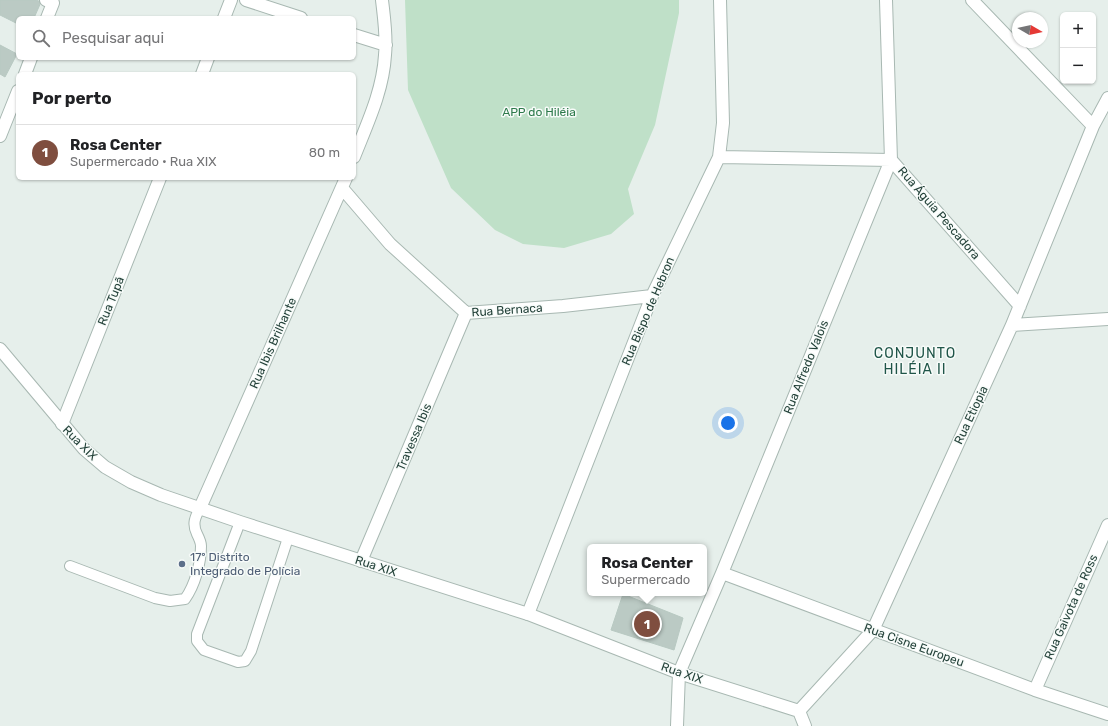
<!DOCTYPE html>
<html lang="pt">
<head>
<meta charset="utf-8">
<style>
  :root { --surface:#fff; --page:#f6f6f6; --text:#202124; --muted:#757577; --line:#e0e0e0; --accent:#7f4e3f }
  body { margin:0; font-family:Rubik,sans-serif; background:var(--page); color:var(--text) }
  .controls { position:absolute; right:12px; top:12px; display:grid; overflow:hidden; border-radius:6px; box-shadow:0 1px 3px #0004 }
  .controls button { width:36px; height:36px; display:grid; place-items:center; padding:0; border:0; border-bottom:1px solid var(--line); background:var(--surface); color:var(--text); font:20px sans-serif }
  .compass { position:absolute; left:1012px; top:12px; width:36px; height:36px; border-radius:50%; background:var(--surface); box-shadow:0 1px 3px #0004; rotate:99deg }
  .you { position:absolute; left:728px; top:423px; width:14px; height:14px; margin:-10px; border:3px solid #fff; border-radius:50%; background:#1a73e8; box-shadow:0 0 0 6px #1a73e833 }
  .badge { display:grid; place-items:center; width:26px; height:26px; border-radius:50%; background:var(--accent); color:#fff; font-size:13px; font-weight:700 }
  .pin { position:absolute; translate:-50% -50%; border:2px solid #fff; box-shadow:0 1px 4px #0006 }
  .popup { position:absolute; left:587px; top:544px; width:120px; height:52px; box-sizing:border-box; display:grid; place-content:center; border-radius:6px; background:var(--surface); filter:drop-shadow(0 1px 3px #0005); font-size:13px; white-space:nowrap; color:var(--muted) }
  .popup b { font-size:15px; color:var(--text) }
  .popup::after { content:''; position:absolute; left:50%; top:100%; margin-left:-8px; border:8px solid transparent; border-top-color:var(--surface) }
  .list { margin:0; padding:0; list-style:none }
  h2 { display:flex; justify-content:space-between; align-items:center; height:52px; margin:0; padding:0 16px; font-size:17px }
  h2 small { font-size:13px; font-weight:400; color:var(--muted) }
  .list li { display:grid; grid-template-columns:26px 1fr auto; gap:12px; align-items:center; box-sizing:border-box; height:56px; padding:0 16px; border-top:1px solid var(--line) }
  .list b { display:block; font-size:15px; white-space:nowrap }
  .list p { margin:0; font-size:13px; white-space:nowrap; color:var(--muted) }
  .list em { font-size:13px; font-style:normal; color:var(--muted) }
  .icon { flex:none; width:22px; height:22px; fill:none; stroke:currentColor; stroke-width:2; stroke-linecap:round; stroke-linejoin:round }
  .map { position:relative; flex:none; width:1108px; height:726px; overflow:hidden }
  .search { position:absolute; background:var(--surface); box-shadow:0 1px 3px #0004; left:16px; top:16px; width:340px; height:44px; display:flex; align-items:center; gap:10px; box-sizing:border-box; padding:0 14px; border-radius:6px; color:var(--muted); font-size:15px }
  .panel { position:absolute; background:var(--surface); box-shadow:0 1px 3px #0004; left:16px; top:72px; width:340px; height:108px; border-radius:6px }
  .map>svg:first-child { display:block }
  .green { fill:#bfe0c8 }
  .building { fill:#bbcac4; stroke:#b8c9c2 }
  .lines { fill:none; stroke-linecap:round; stroke-linejoin:round }
  .service-casing { stroke:#a8b8b2; stroke-width:12 }
  .minor-casing { stroke:#a8b8b2; stroke-width:14 }
  .tertiary-casing { stroke:#a8b8b2; stroke-width:14 }
  .service { stroke:#fff; stroke-width:10 }
  .minor { stroke:#fff; stroke-width:12 }
  .tertiary { stroke:#fff; stroke-width:12 }
  .service-dot { fill:#5c6f8a; stroke:#f7fbf9; stroke-width:1.5 }
  .labels { text-anchor:middle; stroke-width:3; stroke-linejoin:round; paint-order:stroke }
  .park-label { font-size:12px; fill:#2d7a4b; stroke:#f7fbf9 }
  .street-label { font-size:12px; fill:#24423a; stroke:#f7fbf9 }
  .service-label { font-size:12px; fill:#4e5e75; stroke:#f7fbf9; text-anchor:start }
  .quarter-label { font-size:14px; letter-spacing:1px; fill:#1f5548; stroke:#f7fbf9 }
</style>
</head>
<body>
<div class="map">
<svg width="1108" height="726" viewBox="0 0 1108 726">
  <rect width="100%" height="100%" fill="#e6efeb"/>
  <!-- green -->
  <path class="green" d="M405,0h274v13l-24,112 -27,64 6,25 -23,20 -47,14 -41,-4 -28,-14 -44,-42 -43,-98z"/>
  <!-- building -->
  <path class="building" d="M0,0h36l5,2 -7,16h-16v6l-18,-9z
    M0,45l17,9 -12,23 -5,-3z
    M623,594l60,24 -9,32 -63,-20z"/>
  <g class="lines">
    <defs>
      <path id="service" d="M240,522l-43,112v7l7,9 34,12 7,-1 6,-10 37,-113
        M70,566l85,32 15,3 15,-2c10,-14 16,-36 16,-53 0,-4 -2,-8 -4,-12 -5,-10 -2,-17 3,-26"/>
      <path id="minor" d="M246,0l55,18
        M972,0l121,126
        M224,18l7,-18
        M354,35l32,10
        M202,74l6,-16
        M354,157c13,-33 29,-66 31,-102 2,-18 -1,-37 -3,-55
        M719,157l172,3 129,146
        M342,188l48,56 76,69 97,-7 89,-10
        M1012,325l96,-6
        M62,424l98,-246
        M200,508l146,-330
        M361,561l105,-248
        M722,573l313,117 73,24
        M528,614l124,-318 67,-139 4,-34 -3,-123
        M1035,690l73,-165
        M799,711l-120,-38 43,-100 169,-413 -5,-160
        M799,711l74,-81 139,-305 81,-199 15,-28
        M799,711l6,15"/>
      <path id="tertiary" d="M46,0l7,3 -6,15
        M25,74l6,-16
        M0,136l18,-45
        M0,349l84,100 21,18 26,15 30,13 79,27 288,92 151,59 -2,53"/>
    </defs>
    <!-- service casing -->
    <use href="#service" class="service-casing"/>
    <!-- minor casing -->
    <use href="#minor" class="minor-casing"/>
    <!-- tertiary casing -->
    <use href="#tertiary" class="tertiary-casing"/>
    <!-- service -->
    <use href="#service" class="service"/>
    <!-- minor -->
    <use href="#minor" class="minor"/>
    <!-- tertiary -->
    <use href="#tertiary" class="tertiary"/>
  </g>
  <!-- markers -->
  <circle class="service-dot" cx="182" cy="564" r="4"/>
  <g class="labels">
    <!-- park labels -->
    <g class="park-label">
      <text x="539" y="116">APP do Hiléia</text>
    </g>
    <!-- street labels -->
    <g class="street-label">
      <text transform="translate(939 213) rotate(49)" y="4">Rua Águia Pescadora</text>
      <text transform="translate(111 301) rotate(-68)" y="4">Rua Tupã</text>
      <text transform="translate(507 310) rotate(-4)" y="4">Rua Bernaca</text>
      <text transform="translate(648 311) rotate(-67)" y="4">Rua Bispo de Hebron</text>
      <text transform="translate(273 343) rotate(-66)" y="4">Rua Ibis Brilhante</text>
      <text transform="translate(806 367) rotate(-68)" y="4">Rua Alfredo Valois</text>
      <text transform="translate(971 415) rotate(-65)" y="4">Rua Etiopia</text>
      <text transform="translate(414 437) rotate(-67)" y="4">Travessa Ibis</text>
      <text transform="translate(80 443) rotate(45)" y="4">Rua XIX</text>
      <text transform="translate(376 566) rotate(18)" y="4">Rua XIX</text>
      <text transform="translate(1071 607) rotate(-66)" y="4">Rua Gaivota de Ross</text>
      <text transform="translate(914 645) rotate(20)" y="4">Rua Cisne Europeu</text>
      <text transform="translate(682 673) rotate(19)" y="4">Rua XIX</text>
    </g>
    <!-- service labels -->
    <g class="service-label">
      <text x="190" y="561">17º Distrito<tspan x="190" dy="14">Integrado de Polícia</tspan></text>
    </g>
    <!-- quarter labels -->
    <g class="quarter-label">
      <text x="915" y="358">CONJUNTO<tspan x="915" dy="16">HILÉIA II</tspan></text>
    </g>
  </g>
</svg>
<div class="controls">
<button>+</button>
<button>−</button>
</div>
<svg class="compass" viewBox="-18 -18 36 36"><path d="M0-13l5 13h-10z" fill="#e53935"/><path d="M0 13l5-13h-10z" fill="#757577"/></svg>
<div class="you"></div>
<div class="pin badge" style="left:647px;top:624px">1</div>
<div class="popup"><b>Rosa Center</b>Supermercado</div>
<div class="search"><svg class="icon" aria-label="search" viewBox="0 0 24 24"><circle cx="10" cy="10" r="6"/><path d="M15 15l6 6"/></svg>Pesquisar aqui</div>
<section class="panel">
<h2>Por perto<small></small></h2>
<ul class="list">
<li><span class="badge">1</span><div><b>Rosa Center</b><p>Supermercado · Rua XIX</p></div><em>80 m</em></li>
</ul>
</section>
</div>
</body>
</html>
